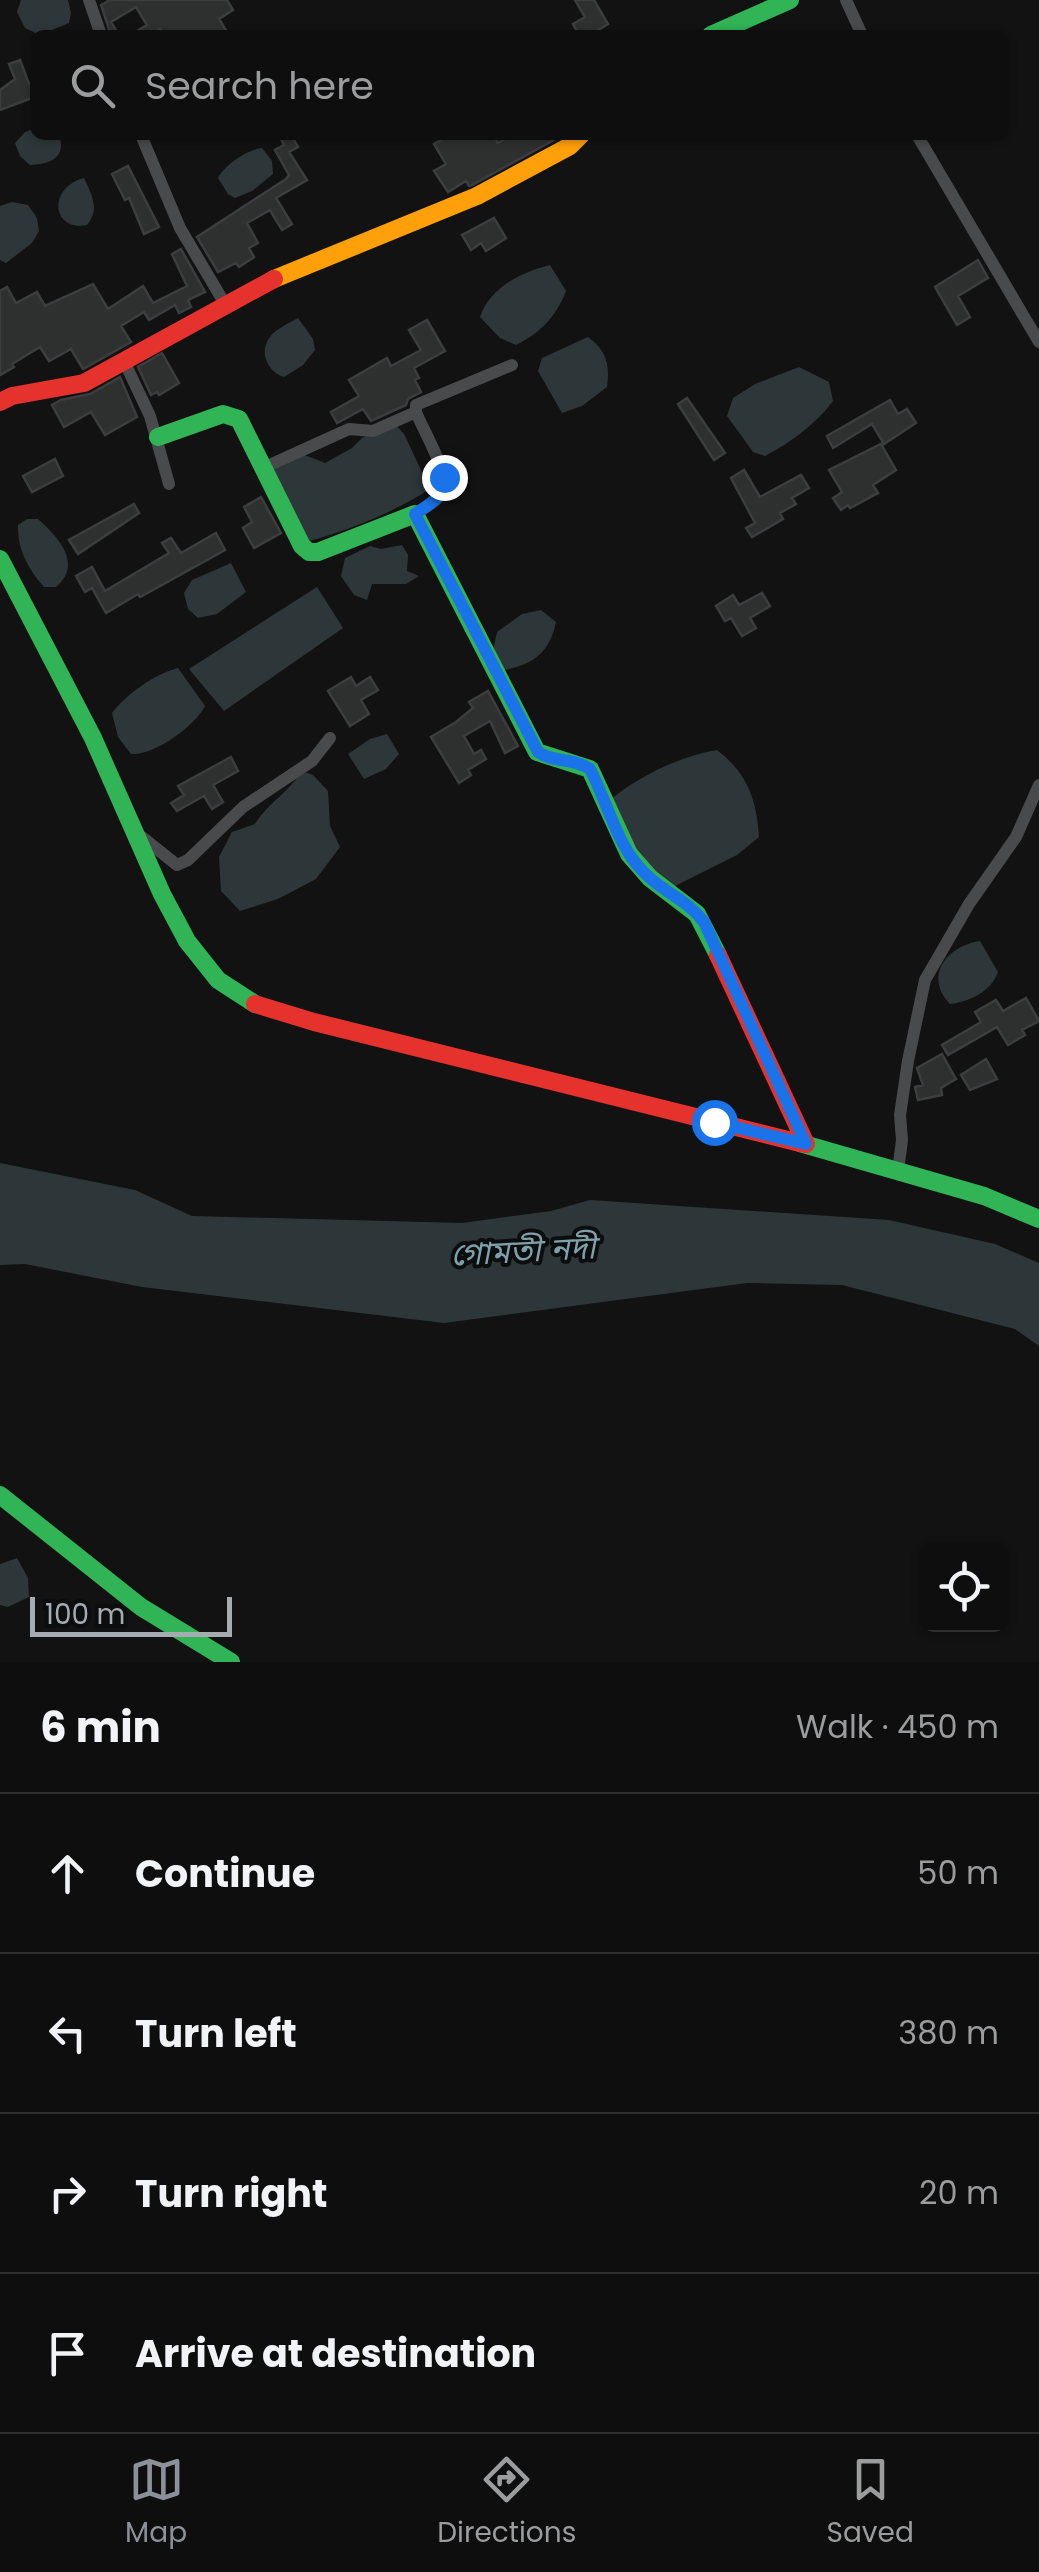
<!DOCTYPE html>
<html lang="en">
<head>
<meta charset="utf-8">
<style>
  :root { --surface:#0e0e0e; --page:#1c1c1c; --text:#f1f3f6; --muted:#9b9c9e; --line:#2e2e2e; --accent:#8c9099 }
  body { margin:0; font-family:Poppins,"Noto Sans Bengali",sans-serif; background:var(--page); color:var(--text) }
  .controls { position:absolute; right:30px; bottom:30px; display:grid; overflow:hidden; border-radius:15px; box-shadow:0 2px 8px #0004 }
  .controls button { width:90px; height:90px; display:grid; place-items:center; padding:0; border:0; border-bottom:2px solid var(--line); background:var(--surface); color:var(--text); font:50px sans-serif }
  .scale { position:absolute; left:30px; bottom:25px; width:202px; box-sizing:border-box; padding-left:10px; border:5px solid #a5acb1; border-top:0; font-size:28px; line-height:35px; white-space:nowrap; color:#a5acb1; -webkit-text-stroke:8px #0c0d0e; paint-order:stroke }
  .stop { position:absolute; width:30px; height:30px; margin:-22px; border:8px solid #1a73e8; border-radius:50%; background:#fff }
  .stop.end { background:#1a73e8; border-color:#fff; box-shadow:0 2px 10px #0008 }
  .list { margin:0; padding:0; list-style:none }
  h2 { display:flex; justify-content:space-between; align-items:center; height:130px; margin:0; padding:0 40px; font-size:42px }
  h2 small { font-size:32px; font-weight:400; color:var(--muted) }
  .list li { display:grid; grid-template-columns:65px 1fr auto; gap:30px; align-items:center; box-sizing:border-box; height:160px; padding:0 40px; border-top:2px solid var(--line) }
  .list b { display:block; font-size:38px; white-space:nowrap }
  .list em { font-size:32px; font-style:normal; color:var(--muted) }
  .icon { flex:none; width:55px; height:55px; fill:none; stroke:currentColor; stroke-width:2; stroke-linecap:round; stroke-linejoin:round }
  .map { position:relative; flex:none; width:1039px; height:1662px; overflow:hidden }
  .search { position:absolute; background:var(--surface); box-shadow:0 2px 8px #0004; left:30px; right:30px; top:30px; height:110px; display:flex; align-items:center; gap:25px; box-sizing:border-box; padding:0 35px; border-radius:15px; color:var(--muted); font-size:38px }
  .sheet { height:770px; background:var(--surface) }
  nav { display:flex; justify-content:space-around; align-items:center; box-sizing:border-box; height:140px; border-top:2px solid var(--line); background:var(--surface); font-size:28px; color:var(--muted) }
  nav a { display:grid; justify-items:center; gap:5px }
  nav .on { color:var(--accent) }
  .map>svg:first-child { display:block }
  .water { fill:#2d3739 }
  .building { fill:#2e2f2f; stroke:#3b3d3e; stroke-width:2.5 }
  .lines { fill:none; stroke-linecap:round; stroke-linejoin:round }
  .street { stroke:#484a4b; stroke-width:12 }
  .fast { stroke:#30b455; stroke-width:18 }
  .slow { stroke:#ff9f0a; stroke-width:18 }
  .jam { stroke:#e5322d; stroke-width:18 }
  .route { stroke:#1a73e8; stroke-width:12 }
  .labels { text-anchor:middle; stroke-width:8; stroke-linejoin:round; paint-order:stroke }
  .water-label { font-size:32px; font-style:italic; fill:#7fa0a9; stroke:#0c0d0e }
</style>
</head>
<body>
<div class="map">
<svg width="1039" height="1662" viewBox="0 0 1039 1662">
  <rect width="100%" height="100%" fill="#121212"/>
  <!-- water -->
  <path class="water" d="M21,0h47l3,13 -2,10 -29,12 -15,-7 -8,-16z
    M35,128v7h24c8,22 -8,29 -29,30l-10,-9 -5,-13 10,-11z
    M262,148l10,13 1,13 -21,17 -17,7 -7,-4 -10,-16c8,-14 29,-28 44,-30z
    M84,178c8,17 16,31 3,47 -35,7 -40,-37 -3,-47z
    M12,202l16,3 9,13 2,13 -7,12 -26,20 -6,-3v-54z
    M550,265l16,26c-10,26 -26,42 -50,54l-16,-7 -20,-21c10,-30 42,-45 70,-52z
    M298,318l15,21 2,11 -12,15 -19,12c-16,-5 -26,-25 -14,-40 6,-8 19,-14 28,-19z
    M588,337c19,14 22,28 19,50l-25,19 -20,7 -24,-42 4,-13z
    M799,367l30,15 4,19c-17,23 -43,42 -68,55l-12,-4 -26,-36 6,-18 22,-14z
    M394,423l10,11 26,55c-38,24 -80,41 -124,53l-38,-70 34,-18 23,9 27,-15 10,-10z
    M27,519h11c21,19 45,45 18,68h-12c-16,-18 -27,-38 -26,-62z
    M402,545l6,10 -1,16 12,5 -13,8h-34l-5,16 -13,-5 -13,-19 4,-18 25,-12 11,3z
    M231,563l15,29 -29,22 -19,4 -10,-9 -4,-16 8,-13z
    M317,587l26,41 -119,83 -35,-42z
    M541,610l15,12c-6,30 -23,43 -52,48l-11,-19 4,-19 25,-18z
    M178,668l27,38c-10,20 -51,50 -74,48l-13,-17 -6,-24c16,-20 41,-38 66,-45z
    M387,734l12,20 -13,15 -22,10 -16,-25 22,-15z
    M717,750c30,23 40,50 42,87l-22,18 -64,32 -32,-21 -31,-66c29,-24 70,-44 107,-50z
    M302,771l11,4 15,16 2,35 10,21 -24,32 -38,20 -38,12 -19,-20 -2,-34 13,-25 23,-8c13,-21 33,-31 47,-53z
    M980,941l18,31c-8,21 -28,29 -48,32 -27,-28 -3,-58 30,-63z
    M0,1163l135,27 57,26 270,7 89,-12 39,-11 299,20 106,24 44,19v83l-24,-17 -173,-44 -95,-2 -303,40 -302,-36 -117,-23 -25,1z
    M17,1558l11,20 1,19 -21,10 -8,-2v-41z"/>
  <!-- building -->
  <path class="building" d="M110,0h117l6,10 -14,9 10,16h-65l-4,-6 -10,6h-20l17,-10 -11,-18 -25,15 8,13h-8l-10,-30z
    M575,0h19l14,24 -18,11h-11l-6,-11 12,-7z
    M20,60l9,24 6,-2v15l-35,13v-20l15,-11 -6,-15z
    M279,135h12l7,12 -9,5 18,28 -31,18 16,26 -10,6 -12,-20 -23,13 11,20 -9,5 5,9 -15,10 -3,-4 -18,9 -21,-35 89,-58 3,-4 -14,-25 9,-5z
    M450,135h43l5,8 13,-8h52l-91,50 -3,1 -3,-5 -18,11 -14,-21 12,-7 -12,-20z
    M128,166l31,61 -15,7 -15,-36 -4,2 -13,-26z
    M494,218l12,20 -20,13 -5,-8 -10,7 -9,-15z
    M181,249l24,43 -17,8 3,7 -12,6 -4,-8 -26,15 -5,-8 -23,14 10,16 -48,27 -12,-20 -22,12 -9,-14 -28,17 2,3 -14,8v-84l7,-4 9,16 21,-11 8,14 48,-22 15,25 35,-23 10,17 34,-17 -15,-32z
    M978,260l10,18 -30,18 12,21 -13,8 -22,-38z
    M427,320l18,31 -31,17 5,10 -4,2 6,12 -13,7 -2,6 -35,16 -8,-12 -26,14 -6,-11 28,-16 -10,-16 38,-22 4,8 30,-16 -12,-20z
    M162,353l17,30 -20,12 -2,-3 -6,3 -13,-28z
    M120,377l17,40 -32,18 -14,-23 -27,15 -12,-22 9,-5 29,-6z
    M687,398l38,55 -11,7 -36,-56z
    M890,400l8,14 9,-5 9,14 -32,21 -12,-20 -39,24 -6,-12z
    M881,444l15,26 -23,15 5,8 -28,15 -2,-3 -7,5 -8,-12 9,-6 -13,-22z
    M55,459l8,17 -31,16 -9,-16z
    M744,470l16,27 41,-22 8,13 -17,10 4,6 -16,9 3,6 -31,18 -6,-9 9,-5 -24,-45z
    M261,497l20,36 -27,15 -11,-20 9,-6 -8,-15z
    M134,504l5,9 -61,41 -9,-14z
    M216,533l9,17 -85,47 -2,-3 -32,19 -14,-25 -7,4 -9,-16 16,-9 13,24 64,-38 -7,-10 9,-5 10,15z
    M762,593l8,13 -20,12 6,10 -14,8 -11,-18 -6,3 -9,-15 17,-11 6,10z
    M351,677l5,9 14,-9 8,13 -17,10 8,14 -19,12 -22,-35z
    M488,691l30,55 -13,7 -15,-32 -26,15 10,18 7,-4 5,9 -18,11 3,5 -12,8 -28,-46 25,-15 17,-14 -4,-6z
    M231,757l7,14 -25,14 10,17 -11,7 -8,-13 -27,15 -6,-8 13,-8 -6,-9z
    M1026,998l13,23 -17,9 3,5 -17,10 -11,-18 -49,28 -6,-10 39,-23 -6,-10 21,-12 7,11z
    M942,1054l14,25 -15,9 1,7 -24,5 -3,-13 8,-2 -6,-17z
    M986,1059l11,20 -27,11 -9,-15z"/>
  <g class="lines">
    <!-- street -->
    <path class="street" d="M89,0l12,35
      M846,0l16,35
      M141,135l39,93 45,76
      M917,135l122,207
      M124,361l26,55 19,68
      M263,468l86,-39 24,2 43,-19
      M415,514c10,-7 27,-14 29,-27 4,-15 -22,-59 -28,-75v-7l96,-40
      M142,837l35,28 11,-5 55,-53 69,-46 18,-23
      M898,1171l4,-31 -2,-25 8,-54 17,-81 44,-76 47,-67 23,-52"/>
    <!-- fast -->
    <path class="fast" d="M711,35l79,-35
      M158,437l65,-23 16,5 63,127 7,6h9l97,-38 122,238 53,17 39,85 21,24 47,36 21,41
      M0,559l93,179 69,156 25,47 31,39 37,24
      M800,1143l184,53 55,23
      M0,1495l141,112 90,55"/>
    <!-- slow -->
    <path class="slow" d="M274,279l203,-83 93,-50 11,-11"/>
    <!-- jam -->
    <path class="jam" d="M0,402l12,-6 72,-13 190,-104
      M718,955l88,189
      M255,1004l59,18 486,121"/>
  </g>
  <g class="lines">
    <!-- route -->
    <path class="route" d="M444,477c1,20 -13,26 -29,37l123,238c16,11 37,6 52,17 19,36 27,81 60,109 19,17 37,22 54,44l102,222 -92,-22"/>
  </g>
  <g class="labels">
    <!-- water labels -->
    <g class="water-label">
      <text transform="translate(523 1251) rotate(-3)" y="11">গোমতী নদী</text>
    </g>
  </g>
</svg>
<div class="controls">
<button><svg class="icon" aria-label="locate" viewBox="0 0 24 24"><circle cx="12" cy="12" r="6"/><path d="M12 2v4M12 18v4M2 12h4M18 12h4"/></svg></button>
</div>
<div class="scale">100 m</div>
<div class="stop" style="left:714px;top:1122px"></div>
<div class="stop end" style="left:444px;top:477px"></div>
<div class="search"><svg class="icon" aria-label="search" viewBox="0 0 24 24"><circle cx="10" cy="10" r="6"/><path d="M15 15l6 6"/></svg>Search here</div>
</div>
<section class="sheet">
<h2>6 min<small>Walk · 450 m</small></h2>
<ul class="list">
<li><svg class="icon" aria-label="ahead" viewBox="0 0 24 24"><path d="M12 20V5M6 11l6-6 6 6"/></svg><div><b>Continue</b></div><em>50 m</em></li>
<li><svg class="icon" aria-label="left" viewBox="0 0 24 24"><path d="M17 20v-9H6M10 6l-5 5 5 5"/></svg><div><b>Turn left</b></div><em>380 m</em></li>
<li><svg class="icon" aria-label="right" viewBox="0 0 24 24"><path d="M7 20v-9h11M14 6l5 5-5 5"/></svg><div><b>Turn right</b></div><em>20 m</em></li>
<li><svg class="icon" aria-label="arrive" viewBox="0 0 24 24"><path d="M6 21V4h12l-3 4 3 4H6"/></svg><div><b>Arrive at destination</b></div></li>
</ul>
</section>
<nav>
<a class="on"><svg class="icon" aria-label="map" viewBox="0 0 24 24"><path d="M3 6l6-2 6 2 6-2v14l-6 2-6-2-6 2zM9 4v14M15 6v14"/></svg>Map</a>
<a><svg class="icon" aria-label="directions" viewBox="0 0 24 24"><path d="M12 3l9 9-9 9-9-9zM9 14v-3h6M13 9l2 2-2 2"/></svg>Directions</a>
<a><svg class="icon" aria-label="saved" viewBox="0 0 24 24"><path d="M7 4h10v16l-5-4-5 4z"/></svg>Saved</a>
</nav>
</body>
</html>
